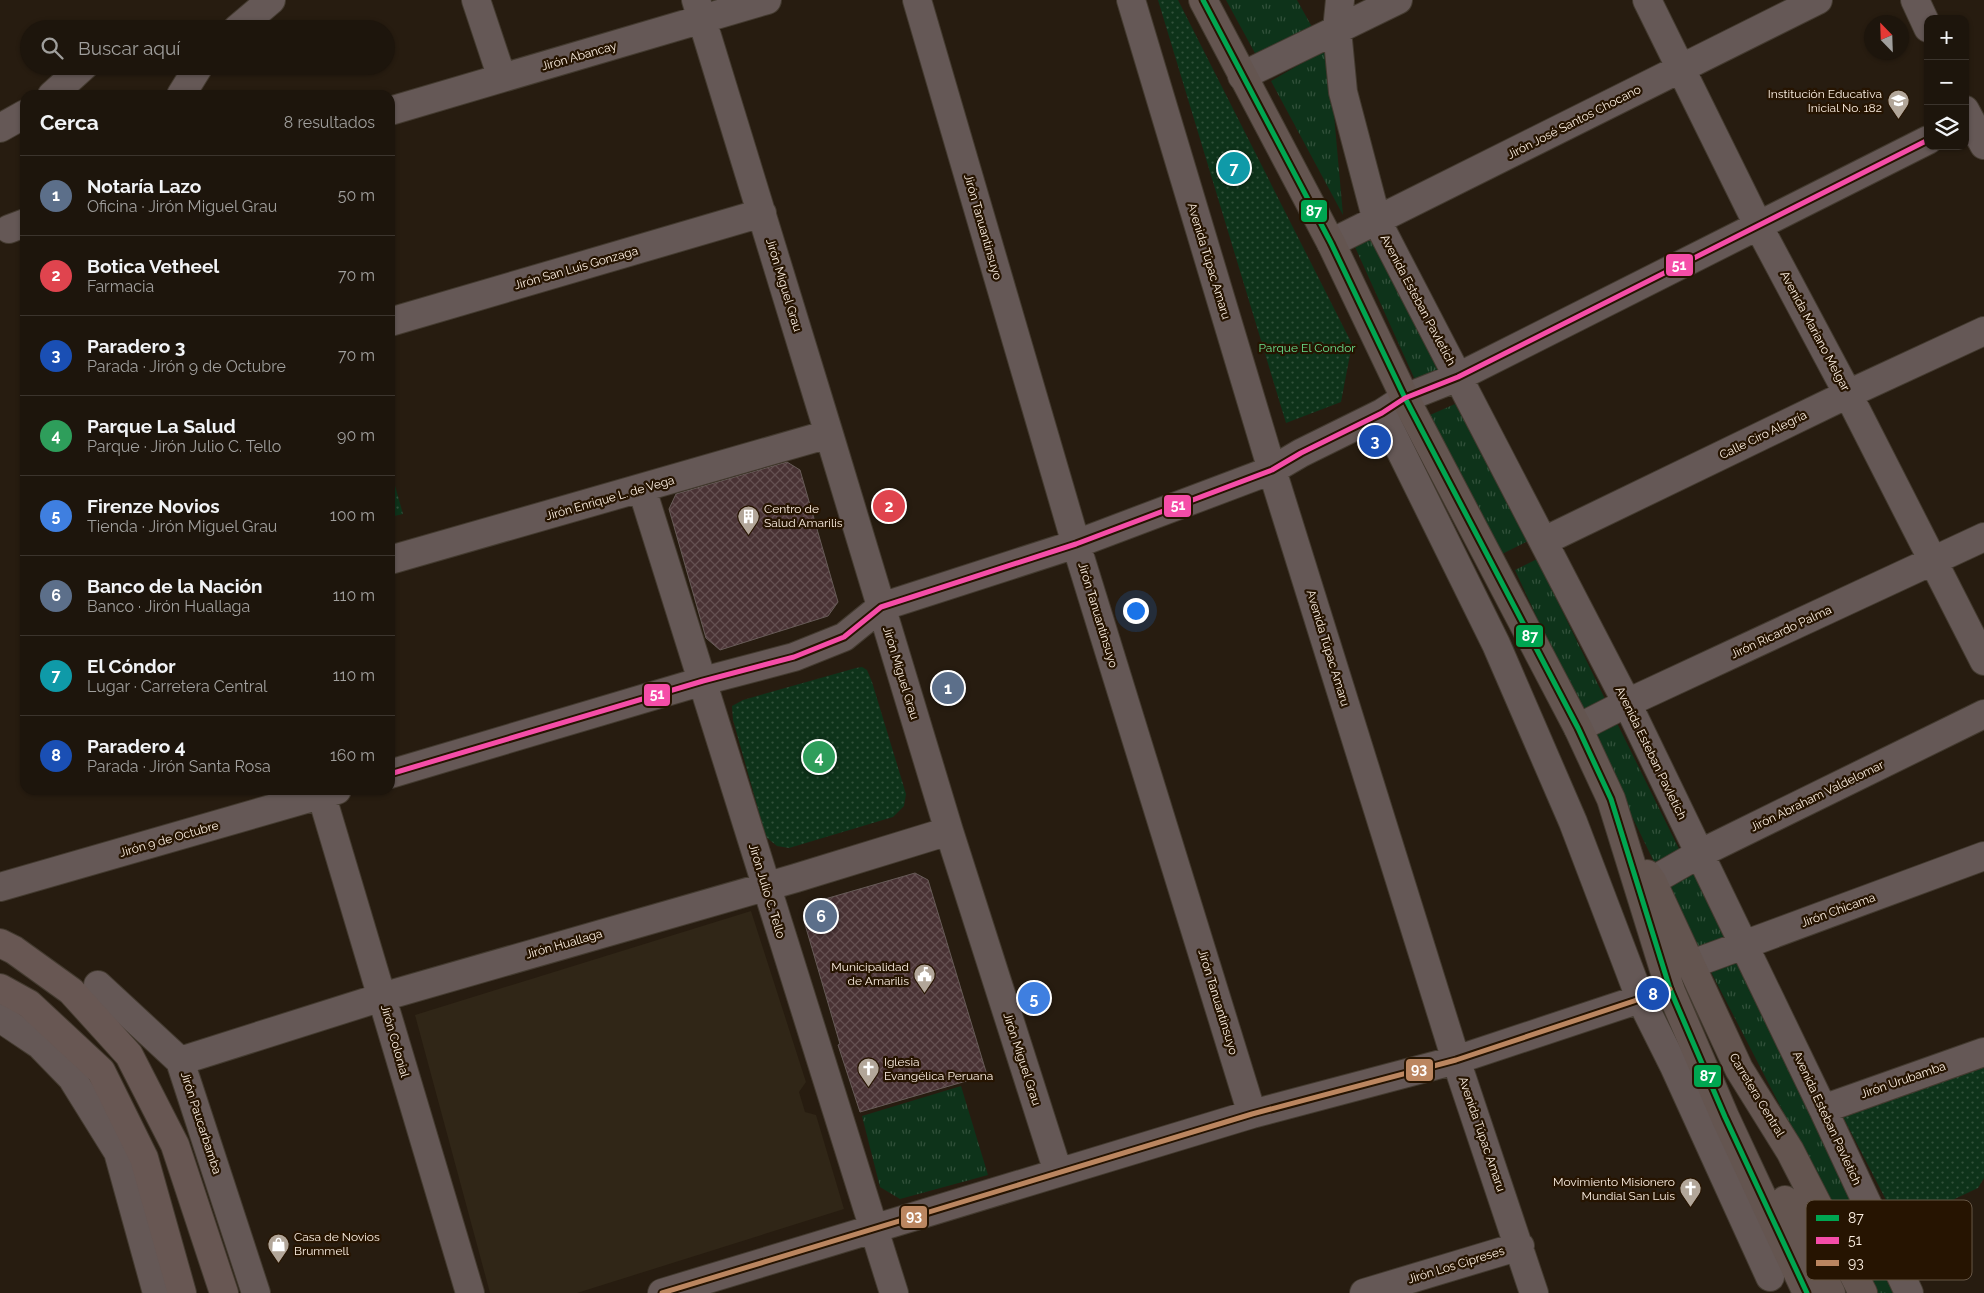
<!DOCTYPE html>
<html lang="es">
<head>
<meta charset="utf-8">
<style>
  :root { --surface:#1d150c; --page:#251e15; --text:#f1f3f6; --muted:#a09f9d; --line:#3b342d; --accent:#1a73e8 }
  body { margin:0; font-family:Raleway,sans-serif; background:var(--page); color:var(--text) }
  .controls { position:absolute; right:15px; top:15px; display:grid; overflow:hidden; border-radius:10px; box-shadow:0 1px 4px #0004 }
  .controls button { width:45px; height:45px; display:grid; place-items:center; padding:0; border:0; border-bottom:1px solid var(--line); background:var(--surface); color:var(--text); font:25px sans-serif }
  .compass { position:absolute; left:1864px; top:15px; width:45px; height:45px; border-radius:50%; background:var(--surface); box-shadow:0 1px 4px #0004; rotate:337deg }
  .you { position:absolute; left:1135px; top:610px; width:18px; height:18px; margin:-12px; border:4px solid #fff; border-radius:50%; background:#1a73e8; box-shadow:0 0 0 8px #1a73e833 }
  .badge { display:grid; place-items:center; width:32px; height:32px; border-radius:50%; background:var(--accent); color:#fff; font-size:16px; font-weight:700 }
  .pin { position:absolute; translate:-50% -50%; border:2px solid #fff; box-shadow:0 1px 5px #0006 }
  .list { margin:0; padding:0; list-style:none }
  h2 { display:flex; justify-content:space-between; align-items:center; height:65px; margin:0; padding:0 20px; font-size:21px }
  h2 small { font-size:16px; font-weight:400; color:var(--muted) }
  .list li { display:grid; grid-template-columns:32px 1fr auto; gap:15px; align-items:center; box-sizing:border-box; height:80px; padding:0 20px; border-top:1px solid var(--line) }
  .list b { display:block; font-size:19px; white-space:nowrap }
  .list p { margin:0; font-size:16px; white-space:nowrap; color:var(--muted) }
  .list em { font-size:16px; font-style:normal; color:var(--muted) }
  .icon { flex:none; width:28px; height:28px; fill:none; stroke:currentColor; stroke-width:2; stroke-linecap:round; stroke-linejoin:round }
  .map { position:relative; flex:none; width:1984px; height:1293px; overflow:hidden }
  .search { position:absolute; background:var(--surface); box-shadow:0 1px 4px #0004; left:20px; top:20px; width:375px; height:55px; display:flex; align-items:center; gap:12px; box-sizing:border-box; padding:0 18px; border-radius:28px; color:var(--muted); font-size:19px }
  .panel { position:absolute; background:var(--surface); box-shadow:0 1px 4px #0004; left:20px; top:90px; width:375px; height:705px; border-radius:15px }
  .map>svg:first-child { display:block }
  .education { fill:#302617 }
  .grass { fill:url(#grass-tufts) }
  .park { fill:url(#park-dots) }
  .building { fill:url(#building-cross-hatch); stroke:#675b58 }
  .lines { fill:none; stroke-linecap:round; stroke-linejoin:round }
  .minor-casing { stroke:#433a2f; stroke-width:30 }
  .primary-casing { stroke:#433a2f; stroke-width:30 }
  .trunk-casing { stroke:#433a2f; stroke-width:30 }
  .minor { stroke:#655856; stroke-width:28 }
  .primary { stroke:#685753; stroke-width:28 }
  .trunk { stroke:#645550; stroke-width:28 }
  .bus-1-casing { stroke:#261401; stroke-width:9 }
  .bus-2-casing { stroke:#261401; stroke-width:9 }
  .bus-3-casing { stroke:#261401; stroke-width:9 }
  .bus-1 { stroke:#00a651; stroke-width:5 }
  .bus-2 { stroke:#f54da8; stroke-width:5 }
  .bus-3 { stroke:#bb8660; stroke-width:5 }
  .labels { text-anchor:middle; stroke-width:4.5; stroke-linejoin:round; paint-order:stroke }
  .street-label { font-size:12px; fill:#fdf0e3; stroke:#261401 }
  .poi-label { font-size:12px; fill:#fdf0e3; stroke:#261401; text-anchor:end }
  .park-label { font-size:12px; fill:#69e08e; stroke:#261401 }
  .key { fill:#261401; stroke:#665645; stroke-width:1 }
  .key-label { font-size:14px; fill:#fdf0e3 }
  .line-badge { stroke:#261401; stroke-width:2 }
  .badge-label { font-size:14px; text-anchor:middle; font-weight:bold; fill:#fff }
</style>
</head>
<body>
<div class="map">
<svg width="1984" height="1293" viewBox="0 0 1984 1293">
  <defs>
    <pattern id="grass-tufts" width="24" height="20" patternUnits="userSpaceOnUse" patternTransform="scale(1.25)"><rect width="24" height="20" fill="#0e331a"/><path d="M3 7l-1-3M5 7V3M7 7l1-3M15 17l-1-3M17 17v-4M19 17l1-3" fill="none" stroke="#32513b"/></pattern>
    <pattern id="park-dots" width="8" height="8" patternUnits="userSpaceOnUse" patternTransform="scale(1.25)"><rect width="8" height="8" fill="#0e331a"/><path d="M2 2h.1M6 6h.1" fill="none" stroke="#32513b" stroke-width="1.8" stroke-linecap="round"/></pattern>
    <pattern id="building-cross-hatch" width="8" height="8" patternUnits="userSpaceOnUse" patternTransform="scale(1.25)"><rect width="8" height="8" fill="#493234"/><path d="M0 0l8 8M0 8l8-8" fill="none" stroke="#645051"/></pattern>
  </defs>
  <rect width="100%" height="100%" fill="#271c10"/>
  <!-- education -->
  <path class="education" d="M751,911l55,171 -7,10 6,20 11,3 28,94 -267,84h-87l-75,-278z"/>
  <!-- grass -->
  <path class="grass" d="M1226,0h71l15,27 -56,28z
    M1328,48l15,167 -72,-134z
    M1372,238l67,135 -23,9 -61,-135z
    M1455,404l77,135 -34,17 -68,-141z
    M1537,559l69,142 -25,12 -66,-143z
    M1614,717l67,136 -24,15 -68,-140z
    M1694,870l33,73 -25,10 -36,-70z
    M1735,958l164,335h-22l-167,-323z
    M961,1086l27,89 -88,24 -20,-12 -18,-71z"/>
  <!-- park -->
  <path class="park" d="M1158,0h20l174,344 -11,58 -55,21z
    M390,468l13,46 -13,3z
    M862,667l5,3 5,12 34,112 -2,12 -11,11 -104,31 -12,-2 -11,-9 -33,-117 -1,-14 11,-6 113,-32z
    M1984,1057v121l-6,10 -79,37 -60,-116z"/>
  <!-- building -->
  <path class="building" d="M787,462l13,8 38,132 -10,14 -108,34 -14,-12 -37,-129 7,-15z
    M915,873l13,7 59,195 -127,37 -22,-67 2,-1 -36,-123 7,-18z"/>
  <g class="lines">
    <defs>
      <path id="minor" d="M476,0l26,78
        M696,0l133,434 120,397 109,341
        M917,0l159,544 176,570
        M1131,0l141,470 184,590 78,233
        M1340,0l-3,30 6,62 34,129 250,482 196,406 86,184
        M1647,0l112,227 89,167 136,267
        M1915,0l13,28
        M237,29l34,-29
        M1242,76l156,-76
        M52,95l32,-29
        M181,95l18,-29
        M1965,110l19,35
        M390,111l377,-111
        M0,128l25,-14
        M9,229l16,-6
        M1331,243l487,-243
        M390,322l372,-109
        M1382,413l114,231 77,178 67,176 34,68 96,211
        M642,489l252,804
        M1544,541l304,-147 136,-63
        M390,560l439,-126
        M1578,728l49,-25 357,-166
        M390,774l313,-93 91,-24 50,-20 37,-30 195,-63 196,-74 29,-17 81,-40 23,-15 53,-21 470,-237
        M320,790l150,503
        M1652,881l47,-27 285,-140
        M0,887l337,-97
        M1692,964l292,-108
        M98,985l82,76 76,232
        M0,1018l40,27 32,33 46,74 39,141
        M180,1061l202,-64 414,-119 153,-47
        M1823,1109l161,-57
        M662,1293l590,-179 204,-54 214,-71
        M1364,1293l156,-47"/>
      <path id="primary" d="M0,943l14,7 57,41 58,64 46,90 49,148
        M0,988l29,16 72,67 43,87 38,135"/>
      <path id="trunk" d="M1203,0l128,243 74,155 173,330 33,71 59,190 55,128 82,176
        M1647,874l5,7 87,188 51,82 73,142
        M1785,1200l46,93"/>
    </defs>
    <!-- minor casing -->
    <use href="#minor" class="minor-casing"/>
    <!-- primary casing -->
    <use href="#primary" class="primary-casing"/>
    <!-- trunk casing -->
    <use href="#trunk" class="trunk-casing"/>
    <!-- minor -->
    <use href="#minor" class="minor"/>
    <!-- primary -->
    <use href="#primary" class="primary"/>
    <!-- trunk -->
    <use href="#trunk" class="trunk"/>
    <defs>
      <path id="bus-1" d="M1203,0l128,243 74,155 173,330 33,71 59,190 55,128 82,176"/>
      <path id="bus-2" d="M390,774l313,-93 91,-24 50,-20 37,-30 195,-63 196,-74 29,-17 81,-40 23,-15 53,-21 470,-237"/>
      <path id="bus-3" d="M662,1293l590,-179 204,-54 214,-71"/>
    </defs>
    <!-- bus-1 casing -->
    <use href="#bus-1" class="bus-1-casing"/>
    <!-- bus-2 casing -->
    <use href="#bus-2" class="bus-2-casing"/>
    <!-- bus-3 casing -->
    <use href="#bus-3" class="bus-3-casing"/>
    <!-- bus-1 -->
    <use href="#bus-1" class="bus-1"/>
    <!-- bus-2 -->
    <use href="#bus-2" class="bus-2"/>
    <!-- bus-3 -->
    <use href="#bus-3" class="bus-3"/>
  </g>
  <!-- icons -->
  <defs>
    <symbol id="school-pin" viewBox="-11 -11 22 30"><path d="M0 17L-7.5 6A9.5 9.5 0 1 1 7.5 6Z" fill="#b2a699" stroke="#261401"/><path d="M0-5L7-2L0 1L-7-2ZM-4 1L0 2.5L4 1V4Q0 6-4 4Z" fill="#fff"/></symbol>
    <symbol id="building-pin" viewBox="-11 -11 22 30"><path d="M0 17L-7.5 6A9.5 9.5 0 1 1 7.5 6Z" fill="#b2a699" stroke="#261401"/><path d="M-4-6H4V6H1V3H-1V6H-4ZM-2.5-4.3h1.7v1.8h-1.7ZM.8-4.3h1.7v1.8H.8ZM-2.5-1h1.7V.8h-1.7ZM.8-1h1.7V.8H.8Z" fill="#fff"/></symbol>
    <symbol id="civic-pin" viewBox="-11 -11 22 30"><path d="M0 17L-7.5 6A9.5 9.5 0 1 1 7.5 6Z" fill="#b2a699" stroke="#261401"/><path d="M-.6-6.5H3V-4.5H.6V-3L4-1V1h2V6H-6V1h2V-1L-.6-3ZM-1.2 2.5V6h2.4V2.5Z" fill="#fff"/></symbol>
    <symbol id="church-pin" viewBox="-11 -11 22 30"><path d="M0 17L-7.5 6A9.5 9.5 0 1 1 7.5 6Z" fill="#b2a699" stroke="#261401"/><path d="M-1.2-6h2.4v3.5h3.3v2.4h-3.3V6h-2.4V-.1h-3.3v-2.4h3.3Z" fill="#fff"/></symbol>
    <symbol id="shop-pin" viewBox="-11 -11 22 30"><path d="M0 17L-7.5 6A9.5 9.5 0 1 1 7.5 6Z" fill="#b2a699" stroke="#261401"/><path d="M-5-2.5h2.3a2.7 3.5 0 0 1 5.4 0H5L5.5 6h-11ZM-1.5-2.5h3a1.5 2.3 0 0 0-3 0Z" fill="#fff"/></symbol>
  </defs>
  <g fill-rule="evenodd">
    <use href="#school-pin" x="1886" y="88" width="25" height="34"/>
    <use href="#building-pin" x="736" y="504" width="25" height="34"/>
    <use href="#civic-pin" x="912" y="962" width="25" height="34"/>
    <use href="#church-pin" x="856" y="1056" width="25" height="34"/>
    <use href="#church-pin" x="1678" y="1176" width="25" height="34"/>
    <use href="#shop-pin" x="266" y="1232" width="25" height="34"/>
  </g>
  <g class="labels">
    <!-- street labels -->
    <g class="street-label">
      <text transform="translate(579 56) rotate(-16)" y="4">Jirón Abancay</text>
      <text transform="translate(1574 122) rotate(-27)" y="4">Jirón José Santos Chocano</text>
      <text transform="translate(983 227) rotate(74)" y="4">Jirón Tanuantinsuyo</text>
      <text transform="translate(1209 261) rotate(73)" y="4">Avenida Túpac Amaru</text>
      <text transform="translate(576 268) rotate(-16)" y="4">Jirón San Luis Gonzaga</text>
      <text transform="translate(784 285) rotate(73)" y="4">Jirón Miguel Grau</text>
      <text transform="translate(1418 300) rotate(62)" y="4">Avenida Esteban Pavletich</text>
      <text transform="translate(1815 331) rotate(62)" y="4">Avenida Mariano Melgar</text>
      <text transform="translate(1763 435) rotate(-26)" y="4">Calle Ciro Alegría</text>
      <text transform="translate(610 498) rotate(-16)" y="4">Jirón Enrique L. de Vega</text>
      <text transform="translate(1098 615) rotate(73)" y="4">Jirón Tanuantinsuyo</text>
      <text transform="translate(1781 632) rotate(-25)" y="4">Jirón Ricardo Palma</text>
      <text transform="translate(1328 648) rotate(73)" y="4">Avenida Túpac Amaru</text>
      <text transform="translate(901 673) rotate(73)" y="4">Jirón Miguel Grau</text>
      <text transform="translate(1651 753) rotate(64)" y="4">Avenida Esteban Pavletich</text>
      <text transform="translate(1817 796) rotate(-26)" y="4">Jirón Abraham Valdelomar</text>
      <text transform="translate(169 839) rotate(-16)" y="4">Jirón 9 de Octubre</text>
      <text transform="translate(767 891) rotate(73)" y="4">Jirón Julio C. Tello</text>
      <text transform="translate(1838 910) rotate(-20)" y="4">Jirón Chicama</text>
      <text transform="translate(564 944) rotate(-16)" y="4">Jirón Huallaga</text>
      <text transform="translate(1218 1002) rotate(73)" y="4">Jirón Tanuantinsuyo</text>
      <text transform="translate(395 1041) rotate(74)" y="4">Jirón Colonial</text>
      <text transform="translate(1022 1059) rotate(72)" y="4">Jirón Miguel Grau</text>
      <text transform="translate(1903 1080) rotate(-19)" y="4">Jirón Urubamba</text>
      <text transform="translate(1757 1095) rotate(59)" y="4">Carretera Central</text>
      <text transform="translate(1827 1118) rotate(65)" y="4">Avenida Esteban Pavletich</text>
      <text transform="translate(201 1123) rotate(72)" y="4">Jirón Paucarbamba</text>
      <text transform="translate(1482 1134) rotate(71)" y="4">Avenida Túpac Amaru</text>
      <text transform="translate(1456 1265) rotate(-17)" y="4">Jirón Los Cipreses</text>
    </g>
    <!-- poi labels -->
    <g class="poi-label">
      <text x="1882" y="98">Institución Educativa<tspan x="1882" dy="14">Inicial No. 182</tspan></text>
      <text x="764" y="513" text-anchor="start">Centro de<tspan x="764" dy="14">Salud Amarilis</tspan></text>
      <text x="909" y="971">Municipalidad<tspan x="909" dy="14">de Amarilis</tspan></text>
      <text x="884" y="1066" text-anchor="start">Iglesia<tspan x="884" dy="14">Evangélica Peruana</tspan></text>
      <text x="1675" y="1186">Movimiento Misionero<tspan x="1675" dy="14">Mundial San Luis</tspan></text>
      <text x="294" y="1241" text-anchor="start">Casa de Novios<tspan x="294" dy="14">Brummell</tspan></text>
    </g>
    <!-- park labels -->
    <g class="park-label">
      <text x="1307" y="352">Parque El Condor</text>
    </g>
  </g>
  <!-- legend -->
  <rect x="1806" y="1200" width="166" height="80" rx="8" class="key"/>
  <rect x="1816" y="1215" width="23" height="6" fill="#00a651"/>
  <rect x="1816" y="1237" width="23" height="7" fill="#f54da8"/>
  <rect x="1816" y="1260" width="23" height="6" fill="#bb8660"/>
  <g class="key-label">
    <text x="1848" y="1223">87</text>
    <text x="1848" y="1245">51</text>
    <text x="1848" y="1268">93</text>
  </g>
  <g class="line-badge">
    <rect x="1300" y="199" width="28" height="24" rx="5" fill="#00a651"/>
    <rect x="1665" y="253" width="29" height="24" rx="5" fill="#f54da8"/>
    <rect x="1163" y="494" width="29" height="24" rx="5" fill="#f54da8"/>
    <rect x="1515" y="624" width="29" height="24" rx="5" fill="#00a651"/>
    <rect x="643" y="683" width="28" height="24" rx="5" fill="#f54da8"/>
    <rect x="1405" y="1058" width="29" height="24" rx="5" fill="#bb8660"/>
    <rect x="1693" y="1064" width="29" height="24" rx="5" fill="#00a651"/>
    <rect x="900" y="1205" width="28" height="24" rx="5" fill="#bb8660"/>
  </g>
  <g class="badge-label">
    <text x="1314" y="216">87</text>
    <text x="1679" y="270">51</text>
    <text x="1178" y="510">51</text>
    <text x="1530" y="641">87</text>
    <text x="657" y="699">51</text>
    <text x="1419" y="1074">93</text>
    <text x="1708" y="1081">87</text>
    <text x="914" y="1221">93</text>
  </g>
</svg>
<div class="controls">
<button>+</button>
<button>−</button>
<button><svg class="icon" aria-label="layers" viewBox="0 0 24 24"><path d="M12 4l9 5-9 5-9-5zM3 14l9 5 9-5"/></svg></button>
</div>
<svg class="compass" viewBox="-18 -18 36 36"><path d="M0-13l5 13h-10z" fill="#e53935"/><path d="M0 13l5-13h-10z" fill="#a09f9d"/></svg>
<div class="you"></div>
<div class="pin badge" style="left:948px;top:688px;background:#5c6f8a">1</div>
<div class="pin badge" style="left:889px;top:506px;background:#e0444e">2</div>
<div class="pin badge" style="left:1375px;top:441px;background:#1a4fb4">3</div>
<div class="pin badge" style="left:819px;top:757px;background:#2e9e5b">4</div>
<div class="pin badge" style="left:1034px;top:998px;background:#3f7fe0">5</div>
<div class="pin badge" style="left:821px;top:916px;background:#5c6f8a">6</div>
<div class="pin badge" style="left:1234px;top:168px;background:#0f9aa8">7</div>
<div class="pin badge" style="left:1653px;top:994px;background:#1a4fb4">8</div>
<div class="search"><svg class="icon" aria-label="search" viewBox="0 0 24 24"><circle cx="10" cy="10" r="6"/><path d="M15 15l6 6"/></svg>Buscar aquí</div>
<section class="panel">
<h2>Cerca<small>8 resultados</small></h2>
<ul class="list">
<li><span class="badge" style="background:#5c6f8a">1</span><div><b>Notaría Lazo</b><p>Oficina · Jirón Miguel Grau</p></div><em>50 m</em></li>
<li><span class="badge" style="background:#e0444e">2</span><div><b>Botica Vetheel</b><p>Farmacia</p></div><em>70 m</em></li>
<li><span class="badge" style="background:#1a4fb4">3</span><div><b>Paradero 3</b><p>Parada · Jirón 9 de Octubre</p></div><em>70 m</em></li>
<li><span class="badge" style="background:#2e9e5b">4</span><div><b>Parque La Salud</b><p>Parque · Jirón Julio C. Tello</p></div><em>90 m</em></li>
<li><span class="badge" style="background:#3f7fe0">5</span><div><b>Firenze Novios</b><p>Tienda · Jirón Miguel Grau</p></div><em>100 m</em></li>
<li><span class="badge" style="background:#5c6f8a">6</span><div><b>Banco de la Nación</b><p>Banco · Jirón Huallaga</p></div><em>110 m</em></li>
<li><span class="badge" style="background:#0f9aa8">7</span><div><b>El Cóndor</b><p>Lugar · Carretera Central</p></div><em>110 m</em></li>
<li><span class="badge" style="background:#1a4fb4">8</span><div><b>Paradero 4</b><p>Parada · Jirón Santa Rosa</p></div><em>160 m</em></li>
</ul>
</section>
</div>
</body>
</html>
